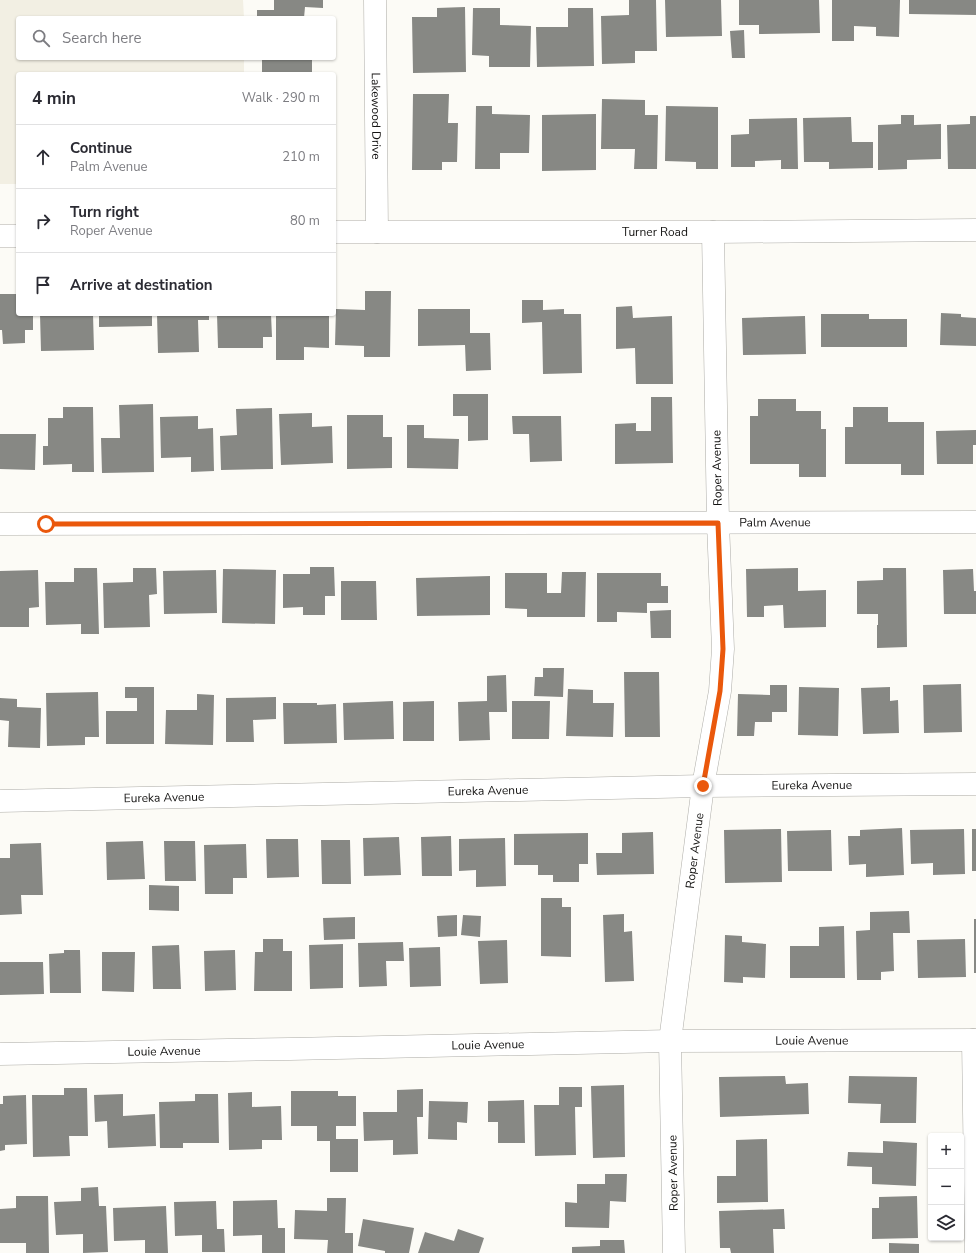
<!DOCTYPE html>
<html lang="en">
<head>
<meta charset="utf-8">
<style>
  :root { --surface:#fff; --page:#f7f7f7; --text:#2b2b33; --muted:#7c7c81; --line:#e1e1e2 }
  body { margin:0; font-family:"Nunito Sans",sans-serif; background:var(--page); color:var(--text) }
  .controls { position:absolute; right:12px; bottom:12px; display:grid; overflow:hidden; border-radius:4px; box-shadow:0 1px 3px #0004 }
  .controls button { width:36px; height:36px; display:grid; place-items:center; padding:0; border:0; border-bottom:1px solid var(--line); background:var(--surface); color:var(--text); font:20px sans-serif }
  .stop { position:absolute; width:12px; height:12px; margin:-9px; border:3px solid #ea580c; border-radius:50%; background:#fff }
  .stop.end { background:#ea580c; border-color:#fff; box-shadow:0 1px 4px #0008 }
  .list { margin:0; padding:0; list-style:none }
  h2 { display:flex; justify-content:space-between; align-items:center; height:52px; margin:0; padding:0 16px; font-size:17px }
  h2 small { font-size:13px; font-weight:400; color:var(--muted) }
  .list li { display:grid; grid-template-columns:26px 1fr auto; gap:12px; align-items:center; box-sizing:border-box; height:64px; padding:0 16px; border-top:1px solid var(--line) }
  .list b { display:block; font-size:15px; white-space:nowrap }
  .list p { margin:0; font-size:13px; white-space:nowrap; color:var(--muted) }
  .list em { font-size:13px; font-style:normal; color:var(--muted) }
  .icon { flex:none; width:22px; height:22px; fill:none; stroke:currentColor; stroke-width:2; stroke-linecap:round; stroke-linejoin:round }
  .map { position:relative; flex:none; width:976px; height:1253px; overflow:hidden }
  .search { position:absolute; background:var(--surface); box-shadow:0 1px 3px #0004; left:16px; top:16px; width:320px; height:44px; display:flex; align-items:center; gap:10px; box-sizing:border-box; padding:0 14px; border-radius:4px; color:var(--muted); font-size:15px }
  .panel { position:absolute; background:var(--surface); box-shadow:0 1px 3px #0004; left:16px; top:72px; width:320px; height:244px; border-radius:4px }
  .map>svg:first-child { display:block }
  .built { fill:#f2efe3 }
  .building { fill:#878884 }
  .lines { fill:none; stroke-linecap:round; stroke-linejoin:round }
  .minor-casing { stroke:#adaca7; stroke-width:23 }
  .major-casing { stroke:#adaca7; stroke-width:23 }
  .minor { stroke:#fff; stroke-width:22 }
  .major { stroke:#fff; stroke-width:22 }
  .route { stroke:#ea580c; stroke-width:5 }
  .labels { text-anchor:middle; stroke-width:4; stroke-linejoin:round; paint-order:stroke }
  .street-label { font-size:12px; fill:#131211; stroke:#fff }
</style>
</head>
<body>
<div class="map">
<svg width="976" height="1253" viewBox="0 0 976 1253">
  <rect width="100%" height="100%" fill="#fcfbf6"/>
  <!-- built -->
  <path class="built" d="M0,0h243l1,18h-226v40h226v16h-226v110h-18z"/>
  <!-- building -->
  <path class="building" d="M274,0h49v8l-18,-1 -1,11h-47v-8h17z
    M629,0h27l1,51h-22v12l-33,1 -1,-48 28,-1z
    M665,0h56l1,36 -56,1z
    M739,0h80l1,33 -61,1v-9h-20z
    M832,0h68l-1,37 -23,-1v-9l-22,-1v15h-22z
    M909,0h67v15l-67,-1z
    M465,7l1,65 -53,1 -1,-56h25v-9z
    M473,8h27v17l31,1 -1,41h-41v-11l-17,-1z
    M568,8h25l1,58 -57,1 -1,-40h32z
    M744,30l1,28h-13l-2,-27z
    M262,58h50v16h-50z
    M413,94h36l-1,29h10l-1,39h-15v8h-30z
    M602,99l43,1v15h13l-1,54h-23l1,-20h-34z
    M476,106h16v8l38,1 -1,38h-29v16h-25z
    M666,106l52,1v62h-22v-7l-31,-1z
    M596,114v56l-54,1v-56z
    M901,115h13v10l27,-1v35l-34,1v9l-29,1v-45l23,-1z
    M970,116h6v53h-28l-1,-44 23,-1z
    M851,117l1,25h21v26l-44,1v-7h-25l-1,-44z
    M797,118l1,51h-17v-9l-26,1v6h-24v-32l18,-1v-15z
    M365,291h26l-1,66h-26v-11l-29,-1 1,-36 29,1z
    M0,294h18v20h15v16h-8v13l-22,1 -1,-14h-2z
    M522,300h21v10l21,-1v5h17l1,59 -39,1 -1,-52 -20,1z
    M632,306l1,12 39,-2 1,68h-37l-1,-36 -19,1v-42z
    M418,309h52v24h20l1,37 -25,1 -1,-26 -47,1z
    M941,313l20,1v3l15,1v28l-36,-1z
    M40,314h53l1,36 -53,1z
    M99,314h53v12l-53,1z
    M157,314h52v6h-11l1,32 -41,1z
    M217,314h54l1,23h-9v11h-45z
    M276,314h53v34l-25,-1v13h-28z
    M821,314h48v5h38v28h-86z
    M805,316l1,38 -63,1 -1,-37z
    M453,394h35v46l-20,1v-25h-15z
    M651,397h21l1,66 -58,1v-40l21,-1v8h15z
    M758,399h38v12h25v18h5v48h-27v-13h-49v-48h8z
    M153,404l1,68 -52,1 -1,-35h19l-1,-33z
    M63,407h30l1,65h-22v-8l-29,1v-19h5v-28h15z
    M853,407h35v15h36v53h-23v-11h-56v-37h8z
    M272,408l1,61 -52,1 -1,-34 17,-1 -1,-26z
    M312,413v14l20,-1 1,37 -52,2 -2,-51z
    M347,415h36v22h9v31l-45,1z
    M198,416v13l15,-1 1,43 -23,1v-15l-30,1 -1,-41z
    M512,416h49l1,45 -32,1 -1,-28h-16z
    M407,425h17v13l35,1 -1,30 -51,-1z
    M976,430v15h-3v19h-36l-1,-33z
    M0,434h36l-1,36 -35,-1z
    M310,567h24l1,29h-10v19h-22v-8l-20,1v-34h27z
    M74,568h23l2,66h-18v-10l-35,1 -1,-43h29z
    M133,568h23l1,26 -8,1 1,32 -46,1 -1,-45 30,-1z
    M798,568v23l28,-1v37l-42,1 -1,-23 -19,1v11h-17l-1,-48z
    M883,568h23l1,79 -30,1v-23h1v-11h-21v-33l26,-1z
    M223,569l53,1 -1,54 -53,-1z
    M973,569l1,22h2v23h-32l-1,-44z
    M38,570l1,37 -10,1v19h-29v-56z
    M216,570l1,43 -53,1 -1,-43z
    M562,572h24l-1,45h-58v-8l-22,-1v-35h42v20h14z
    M597,573h64v13h7v17h-21v10l-30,-1v10h-20z
    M490,576v39l-73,1 -1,-38z
    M341,581h35l1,39h-36z
    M671,610v28h-20l-1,-27z
    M543,668h21l-1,29 -29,-1 1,-19h8z
    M624,672h35l1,65h-35z
    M506,675l1,37h-18l1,28 -31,1 -1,-39 29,-1v-25z
    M961,684l1,48 -38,1 -1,-48z
    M770,685h17v27h-15v10h-17l-1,14h-17l1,-42 32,1z
    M125,687h29v57h-48v-33h31v-13h-12z
    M799,687l40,1 -1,48 -40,-1z
    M890,687v14l8,-1 1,33 -36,1 -2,-46z
    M568,689l25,1v13h21l-1,34 -47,-1z
    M98,692l1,45h-14v8l-38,1 -1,-53z
    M197,694l17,1 -1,50 -48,-1 1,-34h31z
    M276,697v22l-23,1 1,22h-28v-44z
    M0,698l17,1v8l24,1 -1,40 -32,-1 1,-26 -9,-1z
    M393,701l1,38 -50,1 -1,-37z
    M434,701v40h-31v-39z
    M512,701h38l-1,38h-37z
    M283,703h34v2l19,-1 1,39 -53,1z
    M902,828l2,47 -38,2v-13l-17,1 -1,-29h12v-6z
    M781,829l1,53 -57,1 -1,-53z
    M964,829l1,45 -32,1v-12l-22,1 -1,-34z
    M972,829h4v42h-4z
    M831,830l1,41h-44l-1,-40z
    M653,832l1,42 -57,1 -1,-22h26v-20z
    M588,833v31h-9v18h-26v-7h-15v-10h-24v-31z
    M451,836l1,40h-30l-1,-39z
    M399,837l2,38 -37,1 -1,-38z
    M505,838l1,48 -30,1v-17l-17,1v-32z
    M266,839h32l1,38 -32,1z
    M321,840h29l1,44h-29z
    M143,841l2,38 -38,1 -1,-38z
    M164,841h31l1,40h-31z
    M41,843l2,52h-22l1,19 -22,1v-57h10v-14z
    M246,844l1,34h-14v16h-28l-1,-49z
    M149,885l30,1v25l-30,-1z
    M541,898h21v9h9v50l-30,-1z
    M909,911l1,22h-17l1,38 -13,1v8h-24l-1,-49 14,-1v-18z
    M624,914v18l8,-1 2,50 -29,1 -2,-67z
    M457,915v21l-19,1 -1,-21z
    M463,915l18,1 -1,21 -19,-2z
    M355,917v22l-31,1 -1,-22z
    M974,919h2v54h-2z
    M844,926l1,52h-55v-32h29v-19z
    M725,935l17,1v6l24,2 -1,34 -22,-1v6l-19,-1z
    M263,939h20v12h9v40h-38l1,-39h8z
    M965,939l1,38 -48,1 -1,-38z
    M507,940l1,43 -28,1 -2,-43z
    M403,942l1,19h-18l1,25 -28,1 -1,-44z
    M343,944v44l-33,1 -1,-44z
    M179,945l2,44h-28l-1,-43z
    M440,947l1,39 -31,1 -1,-39z
    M64,950h16l1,43h-31l-1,-39 15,-1z
    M235,950l1,40 -31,1 -1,-40z
    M102,952h33l-1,40 -32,-1z
    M0,962h43l1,32 -44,1z
    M785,1076l1,8 22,-1 1,31 -89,3 -1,-40z
    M849,1076l68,1 -1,46h-36l1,-19 -33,-1z
    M624,1085l1,72 -32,1 -2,-72z
    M559,1087h23v20h-7l1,48 -41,1 -1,-51h25z
    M64,1088h23l1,48h-19l1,20 -37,1 -1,-62h32z
    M423,1089v28h-6l1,37 -25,1v-15l-29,1 -1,-29h34v-22z
    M291,1091h47v5h18v30h-20v13h22v33h-28v-31h-13v-15h-26z
    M252,1092v15l29,-1 1,34h-20v9l-33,1 -1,-57z
    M123,1094v22l32,-2 1,32 -48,2 -1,-27 -12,1 -1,-27z
    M195,1094h23l1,49h-36v5h-23l-1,-46 36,-1z
    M26,1095l1,49 -22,1v5l-5,1v-47h3v-8z
    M524,1100l1,43h-27v-21h-10v-21z
    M429,1101l39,1 -1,21 -10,-1v18l-29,-1z
    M767,1139l1,63 -51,1v-27h19v-36z
    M883,1141l34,2 -1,43 -44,-2v-17l-25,-1 1,-14 35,1z
    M605,1174h22l-1,28 -16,-1 -1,27 -44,-1v-25l12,1v-19h28z
    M98,1187l1,19h7l2,46 -25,1v-19l-27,1 -2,-33 27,-1v-13z
    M16,1196h32l1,57h-23v-10h-26v-34l16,-1z
    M917,1196l1,42 -46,1v-31h7v-11z
    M327,1198h19l-1,35h8v20h-26l1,-13 -34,-1 1,-29 32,1z
    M277,1200l1,28h7v25h-23v-18l-29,1v-35z
    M216,1201l1,28h7l1,23h-23v-17l-27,1 -1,-34z
    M166,1206l2,47h-23v-13l-31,1 -1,-33z
    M784,1209l1,20h-12l1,24h-43l-1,-5h-10l-1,-37z
    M363,1219l51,9 -5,25h-24v-2l-27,-5z
    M458,1229l26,9 -5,15h-61l7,-21 29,9z
    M600,1240h24l1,13h-53v-6l28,-1z
    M889,1243l30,1v9h-30z"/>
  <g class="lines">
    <defs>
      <g id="minor">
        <path id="s1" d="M375,0l2,232"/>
        <path id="s2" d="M0,524l976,-2"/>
        <path id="s3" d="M0,801l703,-15 273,-2"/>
        <path d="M973,1040l3,212"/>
        <path id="s4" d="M0,1054l290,-5 380,-8 306,-1"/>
        <path id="s5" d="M674,1253l-4,-212 33,-255 17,-95 3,-42 -5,-126 -5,-291"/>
      </g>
      <g id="major">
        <path id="s6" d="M334,232h379l263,-2"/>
        <path d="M0,236h18"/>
      </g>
    </defs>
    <!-- minor casing -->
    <use href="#minor" class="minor-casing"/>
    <!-- major casing -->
    <use href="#major" class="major-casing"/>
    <!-- minor -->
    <use href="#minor" class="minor"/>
    <!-- major -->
    <use href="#major" class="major"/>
  </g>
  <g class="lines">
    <!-- route -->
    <path class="route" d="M46,524l672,-1 5,126 -3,42 -17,95"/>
  </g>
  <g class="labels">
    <!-- street labels -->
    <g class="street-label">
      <text dy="4" stroke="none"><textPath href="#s1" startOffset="116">Lakewood Drive</textPath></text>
      <text dy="4" stroke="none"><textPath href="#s6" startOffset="321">Turner Road</textPath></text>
      <text transform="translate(717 468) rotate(-91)" y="4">Roper Avenue</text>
      <text dy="4" stroke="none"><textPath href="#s2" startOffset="775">Palm Avenue</textPath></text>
      <text dy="4" stroke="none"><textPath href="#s3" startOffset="812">Eureka Avenue</textPath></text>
      <text dy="4" stroke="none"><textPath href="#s3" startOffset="488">Eureka Avenue</textPath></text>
      <text dy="4" stroke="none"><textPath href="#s3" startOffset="164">Eureka Avenue</textPath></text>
      <text dy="4" stroke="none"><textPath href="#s5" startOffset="404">Roper Avenue</textPath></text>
      <text dy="4" stroke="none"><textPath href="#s4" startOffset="812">Louie Avenue</textPath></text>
      <text dy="4" stroke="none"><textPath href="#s4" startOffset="488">Louie Avenue</textPath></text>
      <text dy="4" stroke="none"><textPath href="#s4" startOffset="164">Louie Avenue</textPath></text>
      <text transform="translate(673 1173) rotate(-91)" y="4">Roper Avenue</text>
    </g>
  </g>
</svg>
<div class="controls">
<button>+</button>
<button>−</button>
<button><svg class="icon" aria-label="layers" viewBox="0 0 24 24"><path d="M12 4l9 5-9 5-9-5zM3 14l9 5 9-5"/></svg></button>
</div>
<div class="stop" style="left:46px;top:524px"></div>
<div class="stop end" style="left:703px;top:786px"></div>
<div class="search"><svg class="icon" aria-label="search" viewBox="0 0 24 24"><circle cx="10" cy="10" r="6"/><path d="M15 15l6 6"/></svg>Search here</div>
<section class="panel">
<h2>4 min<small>Walk · 290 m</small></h2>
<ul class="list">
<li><svg class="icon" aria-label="ahead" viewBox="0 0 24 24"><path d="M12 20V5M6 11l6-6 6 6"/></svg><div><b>Continue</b><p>Palm Avenue</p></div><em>210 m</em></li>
<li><svg class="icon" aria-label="right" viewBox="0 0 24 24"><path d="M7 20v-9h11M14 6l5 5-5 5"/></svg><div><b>Turn right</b><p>Roper Avenue</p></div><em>80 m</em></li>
<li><svg class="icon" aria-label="arrive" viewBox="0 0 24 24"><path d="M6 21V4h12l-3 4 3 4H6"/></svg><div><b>Arrive at destination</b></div></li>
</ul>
</section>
</div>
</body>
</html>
